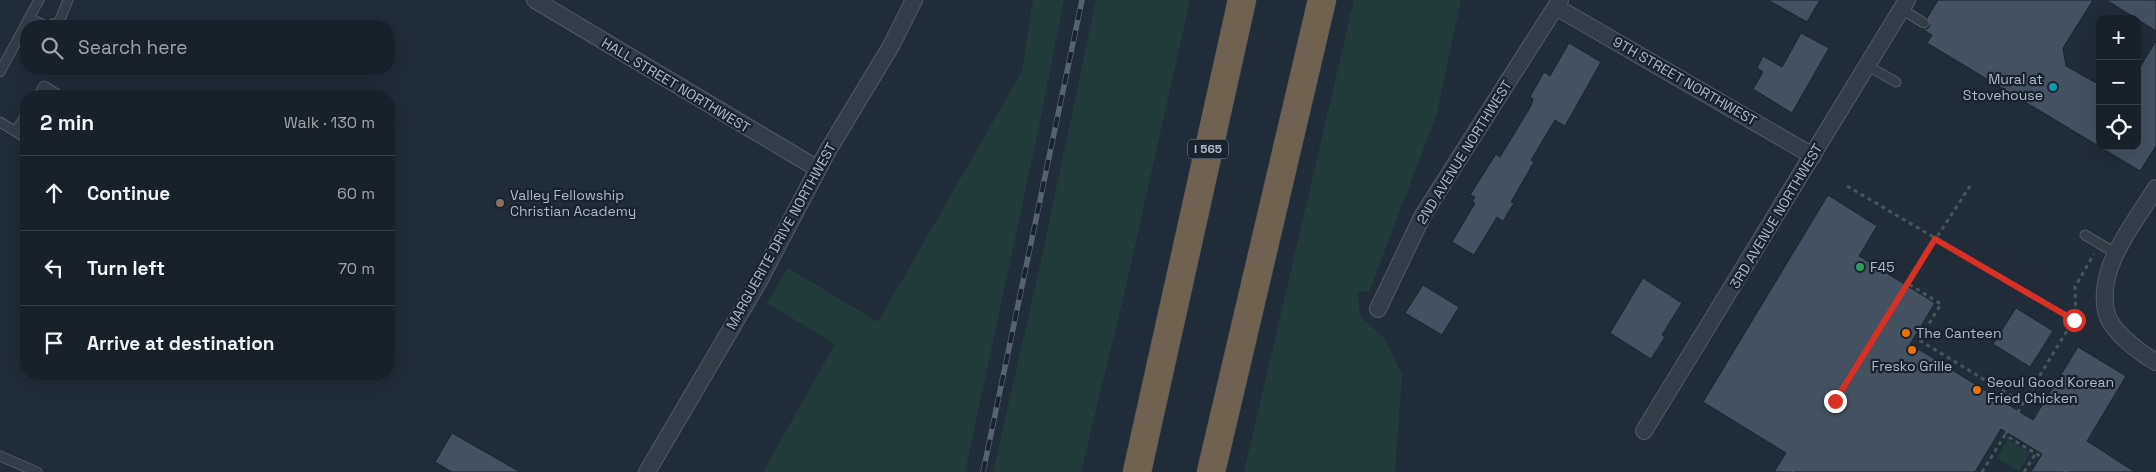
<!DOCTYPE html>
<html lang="en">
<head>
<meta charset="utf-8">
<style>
  :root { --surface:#18212a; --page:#212932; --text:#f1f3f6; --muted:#9fa3a8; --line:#363e47 }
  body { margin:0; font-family:"Space Grotesk",sans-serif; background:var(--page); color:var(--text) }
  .controls { position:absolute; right:15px; top:15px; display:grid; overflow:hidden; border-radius:10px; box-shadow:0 5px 20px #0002 }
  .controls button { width:45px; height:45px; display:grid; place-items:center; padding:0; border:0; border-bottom:1px solid var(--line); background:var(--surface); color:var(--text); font:25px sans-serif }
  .stop { position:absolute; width:15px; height:15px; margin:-11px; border:4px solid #d93025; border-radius:50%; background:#fff }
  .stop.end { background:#d93025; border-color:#fff; box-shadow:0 1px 5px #0008 }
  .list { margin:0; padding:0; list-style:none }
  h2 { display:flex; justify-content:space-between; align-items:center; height:65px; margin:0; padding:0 20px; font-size:21px }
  h2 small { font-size:16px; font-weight:400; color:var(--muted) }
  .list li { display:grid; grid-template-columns:32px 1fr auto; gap:15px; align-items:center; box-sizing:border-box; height:75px; padding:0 20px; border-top:1px solid var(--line) }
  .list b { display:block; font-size:19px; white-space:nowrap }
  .list em { font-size:16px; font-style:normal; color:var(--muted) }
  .icon { flex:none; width:28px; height:28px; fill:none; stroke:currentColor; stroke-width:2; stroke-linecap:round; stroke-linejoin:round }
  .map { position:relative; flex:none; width:2156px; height:472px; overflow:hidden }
  .search { position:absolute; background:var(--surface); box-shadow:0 5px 20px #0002; left:20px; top:20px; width:375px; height:55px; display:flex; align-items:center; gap:12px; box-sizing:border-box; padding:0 18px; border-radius:20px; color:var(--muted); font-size:19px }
  .panel { position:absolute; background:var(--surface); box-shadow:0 5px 20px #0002; left:20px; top:90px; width:375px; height:290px; border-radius:20px }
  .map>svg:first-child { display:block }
  .green { fill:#233a3b }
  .building { fill:#435160; stroke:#1b252f }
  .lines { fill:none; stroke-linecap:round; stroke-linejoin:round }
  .lane-casing { stroke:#515b66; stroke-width:11 }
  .street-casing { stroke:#515b66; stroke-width:18 }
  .highway-casing { stroke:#3e4853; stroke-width:29 }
  .path { stroke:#425759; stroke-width:3; stroke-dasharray:4 4; stroke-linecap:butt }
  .lane { stroke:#343e49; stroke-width:9 }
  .street { stroke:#343e49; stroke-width:16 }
  .highway { stroke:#6f6251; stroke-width:28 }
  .rail-casing { stroke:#566270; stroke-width:5.5 }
  .rail { stroke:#19232d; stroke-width:4; stroke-dasharray:11; stroke-linecap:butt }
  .route { stroke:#d93025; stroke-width:6 }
  .culture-dot { fill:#0f9aa8; stroke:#19232d; stroke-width:2 }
  .education-dot { fill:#8d6e63; stroke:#19232d; stroke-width:2 }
  .leisure-dot { fill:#2e9e5b; stroke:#19232d; stroke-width:2 }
  .food-dot { fill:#e8710a; stroke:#19232d; stroke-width:2 }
  .labels { text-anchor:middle; stroke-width:4.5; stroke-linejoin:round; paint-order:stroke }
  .shield { fill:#19232d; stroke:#818b97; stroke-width:1 }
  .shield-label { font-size:12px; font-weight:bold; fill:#aeb8c5 }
  .poi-label { font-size:14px; fill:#aeb8c5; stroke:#19232d; text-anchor:start }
  .street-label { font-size:14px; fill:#aeb8c5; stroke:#19232d }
</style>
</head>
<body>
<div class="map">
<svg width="2156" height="472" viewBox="0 0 2156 472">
  <rect width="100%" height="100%" fill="#202c38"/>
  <!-- green -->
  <path class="green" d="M1033,0h31l-27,136 -72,336h-202l72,-128 -68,-41 21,-35 90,54 144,-251z
    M1096,0h94l-64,286 -45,186h-88l46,-202z
    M1354,0h107l-24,113 -68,179 -11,-1 2,25 25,23 17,36 -7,97h-151z
    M2008,439l22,14 -11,18 -22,-13z"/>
  <!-- building -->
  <path class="building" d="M1768,0h52l-13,22z
    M1938,0h155l-30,48 3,18 34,19v61h37v-74l19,-31v105l-16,25 -213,-128 5,-8 -10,-6h5l3,-3 -3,-8z
    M2106,0h50v31l-19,-12z
    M1801,33l28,15 -37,65 -39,-24 10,-17 -6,-4 6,-12 19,11z
    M1569,43l32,19 -36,64 -10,-6 -24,40 3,2 -23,40 3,1 -11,18 -6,-4 -23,38 -22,-13 23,-39 -3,-1 3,-5 -5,-2 26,-41 4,3 31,-51 2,-7 -3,-2 14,-25 6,4z
    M1828,195l49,31 -18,30 76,47 -25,41 123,76 45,-73 48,29 -39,65 48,31h-104l11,-18 -41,-25 -26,43h-201l12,-19 -83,-51z
    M1643,278l39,25 -20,32 3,2 -14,22 -41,-26z
    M1423,285l36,22 -17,28 -37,-22z
    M2016,308l37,23 -23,36 -37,-23z
    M452,433l68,39h-68l-17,-10z"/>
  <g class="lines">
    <defs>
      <path id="lane" d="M1901,9l23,14
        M29,18l17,8
        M48,26l11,-4 9,-22
        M1866,65l30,17
        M0,72l39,-72
        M38,96l6,-10 16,10
        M0,122l26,16
        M16,131l10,-16
        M2085,235l32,19
        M0,456l37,16"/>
      <path id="street" d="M535,0l283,169
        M1556,7l257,149
        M2156,188c-22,36 -59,78 -50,123 4,20 33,41 50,51
        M1378,309l45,-94 137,-215
        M1644,431l263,-431
        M647,472l111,-189 69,-131 64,-106 23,-46"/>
      <path id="highway" d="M1137,472l105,-472
        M1211,472l111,-472"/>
    </defs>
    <!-- lane casing -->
    <use href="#lane" class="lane-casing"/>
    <!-- street casing -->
    <use href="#street" class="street-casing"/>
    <!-- highway casing -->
    <use href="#highway" class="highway-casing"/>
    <!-- path -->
    <path class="path" d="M1847,186l227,134
      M1907,283l63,-97
      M1835,401l116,71
      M2023,403l53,-87 -1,-29 19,-33
      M1792,472l115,-189 34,21 -22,36 104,63 -18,32
      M1982,472l23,-37 62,37
      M2024,472l12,-19"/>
    <!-- lane -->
    <use href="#lane" class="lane"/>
    <!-- street -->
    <use href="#street" class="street"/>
    <!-- highway -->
    <use href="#highway" class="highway"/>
    <defs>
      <path id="rail" d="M983,472l99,-472"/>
    </defs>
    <!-- rail casing -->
    <use href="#rail" class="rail-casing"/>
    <!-- rail -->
    <use href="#rail" class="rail"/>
  </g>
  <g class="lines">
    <!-- route -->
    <path class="route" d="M1835,401l100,-162 139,81"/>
  </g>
  <!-- markers -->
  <circle class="culture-dot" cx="2053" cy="87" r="5"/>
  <circle class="education-dot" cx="500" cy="203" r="5"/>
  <circle class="leisure-dot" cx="1860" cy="267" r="5"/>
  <g class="food-dot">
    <circle cx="1906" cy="333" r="5"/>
    <circle cx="1912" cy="350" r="5"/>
    <circle cx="1977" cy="390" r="5"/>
  </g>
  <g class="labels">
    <!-- shield labels -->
    <rect class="shield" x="1188" y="139.5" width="40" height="19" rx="4"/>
    <g class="shield-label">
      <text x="1208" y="153">I 565</text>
    </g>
    <!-- poi labels -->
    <g class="poi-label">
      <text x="2043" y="84" text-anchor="end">Mural at<tspan x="2043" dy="16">Stovehouse</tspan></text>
      <text x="510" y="200">Valley Fellowship<tspan x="510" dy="16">Christian Academy</tspan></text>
      <text x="1870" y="272">F45</text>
      <text x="1916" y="338">The Canteen</text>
      <text x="1912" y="371" text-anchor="middle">Fresko Grille</text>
      <text x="1987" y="387">Seoul Good Korean<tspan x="1987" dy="16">Fried Chicken</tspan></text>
    </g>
    <!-- street labels -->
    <g class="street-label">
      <text transform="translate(1685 81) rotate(30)" y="5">9TH STREET NORTHWEST</text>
      <text transform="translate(676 85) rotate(31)" y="5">HALL STREET NORTHWEST</text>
      <text transform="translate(1464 152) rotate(-58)" y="5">2ND AVENUE NORTHWEST</text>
      <text transform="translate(1776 216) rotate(-59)" y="5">3RD AVENUE NORTHWEST</text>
      <text transform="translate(781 236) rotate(-61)" y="5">MARGUERITE DRIVE NORTHWEST</text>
    </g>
  </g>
</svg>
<div class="controls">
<button>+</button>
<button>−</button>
<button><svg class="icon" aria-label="locate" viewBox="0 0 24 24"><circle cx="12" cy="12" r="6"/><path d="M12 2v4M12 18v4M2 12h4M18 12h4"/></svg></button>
</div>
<div class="stop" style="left:2074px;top:320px"></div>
<div class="stop end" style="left:1835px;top:401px"></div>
<div class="search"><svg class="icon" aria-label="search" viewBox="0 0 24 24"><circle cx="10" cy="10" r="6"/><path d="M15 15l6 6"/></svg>Search here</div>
<section class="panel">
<h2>2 min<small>Walk · 130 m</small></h2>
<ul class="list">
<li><svg class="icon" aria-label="ahead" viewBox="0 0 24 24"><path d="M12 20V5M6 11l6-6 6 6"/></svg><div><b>Continue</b></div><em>60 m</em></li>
<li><svg class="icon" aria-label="left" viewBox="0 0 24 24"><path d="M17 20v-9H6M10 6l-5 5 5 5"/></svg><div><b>Turn left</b></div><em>70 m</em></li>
<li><svg class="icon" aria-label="arrive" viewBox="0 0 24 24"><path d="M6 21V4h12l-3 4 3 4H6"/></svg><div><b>Arrive at destination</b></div></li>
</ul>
</section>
</div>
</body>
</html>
